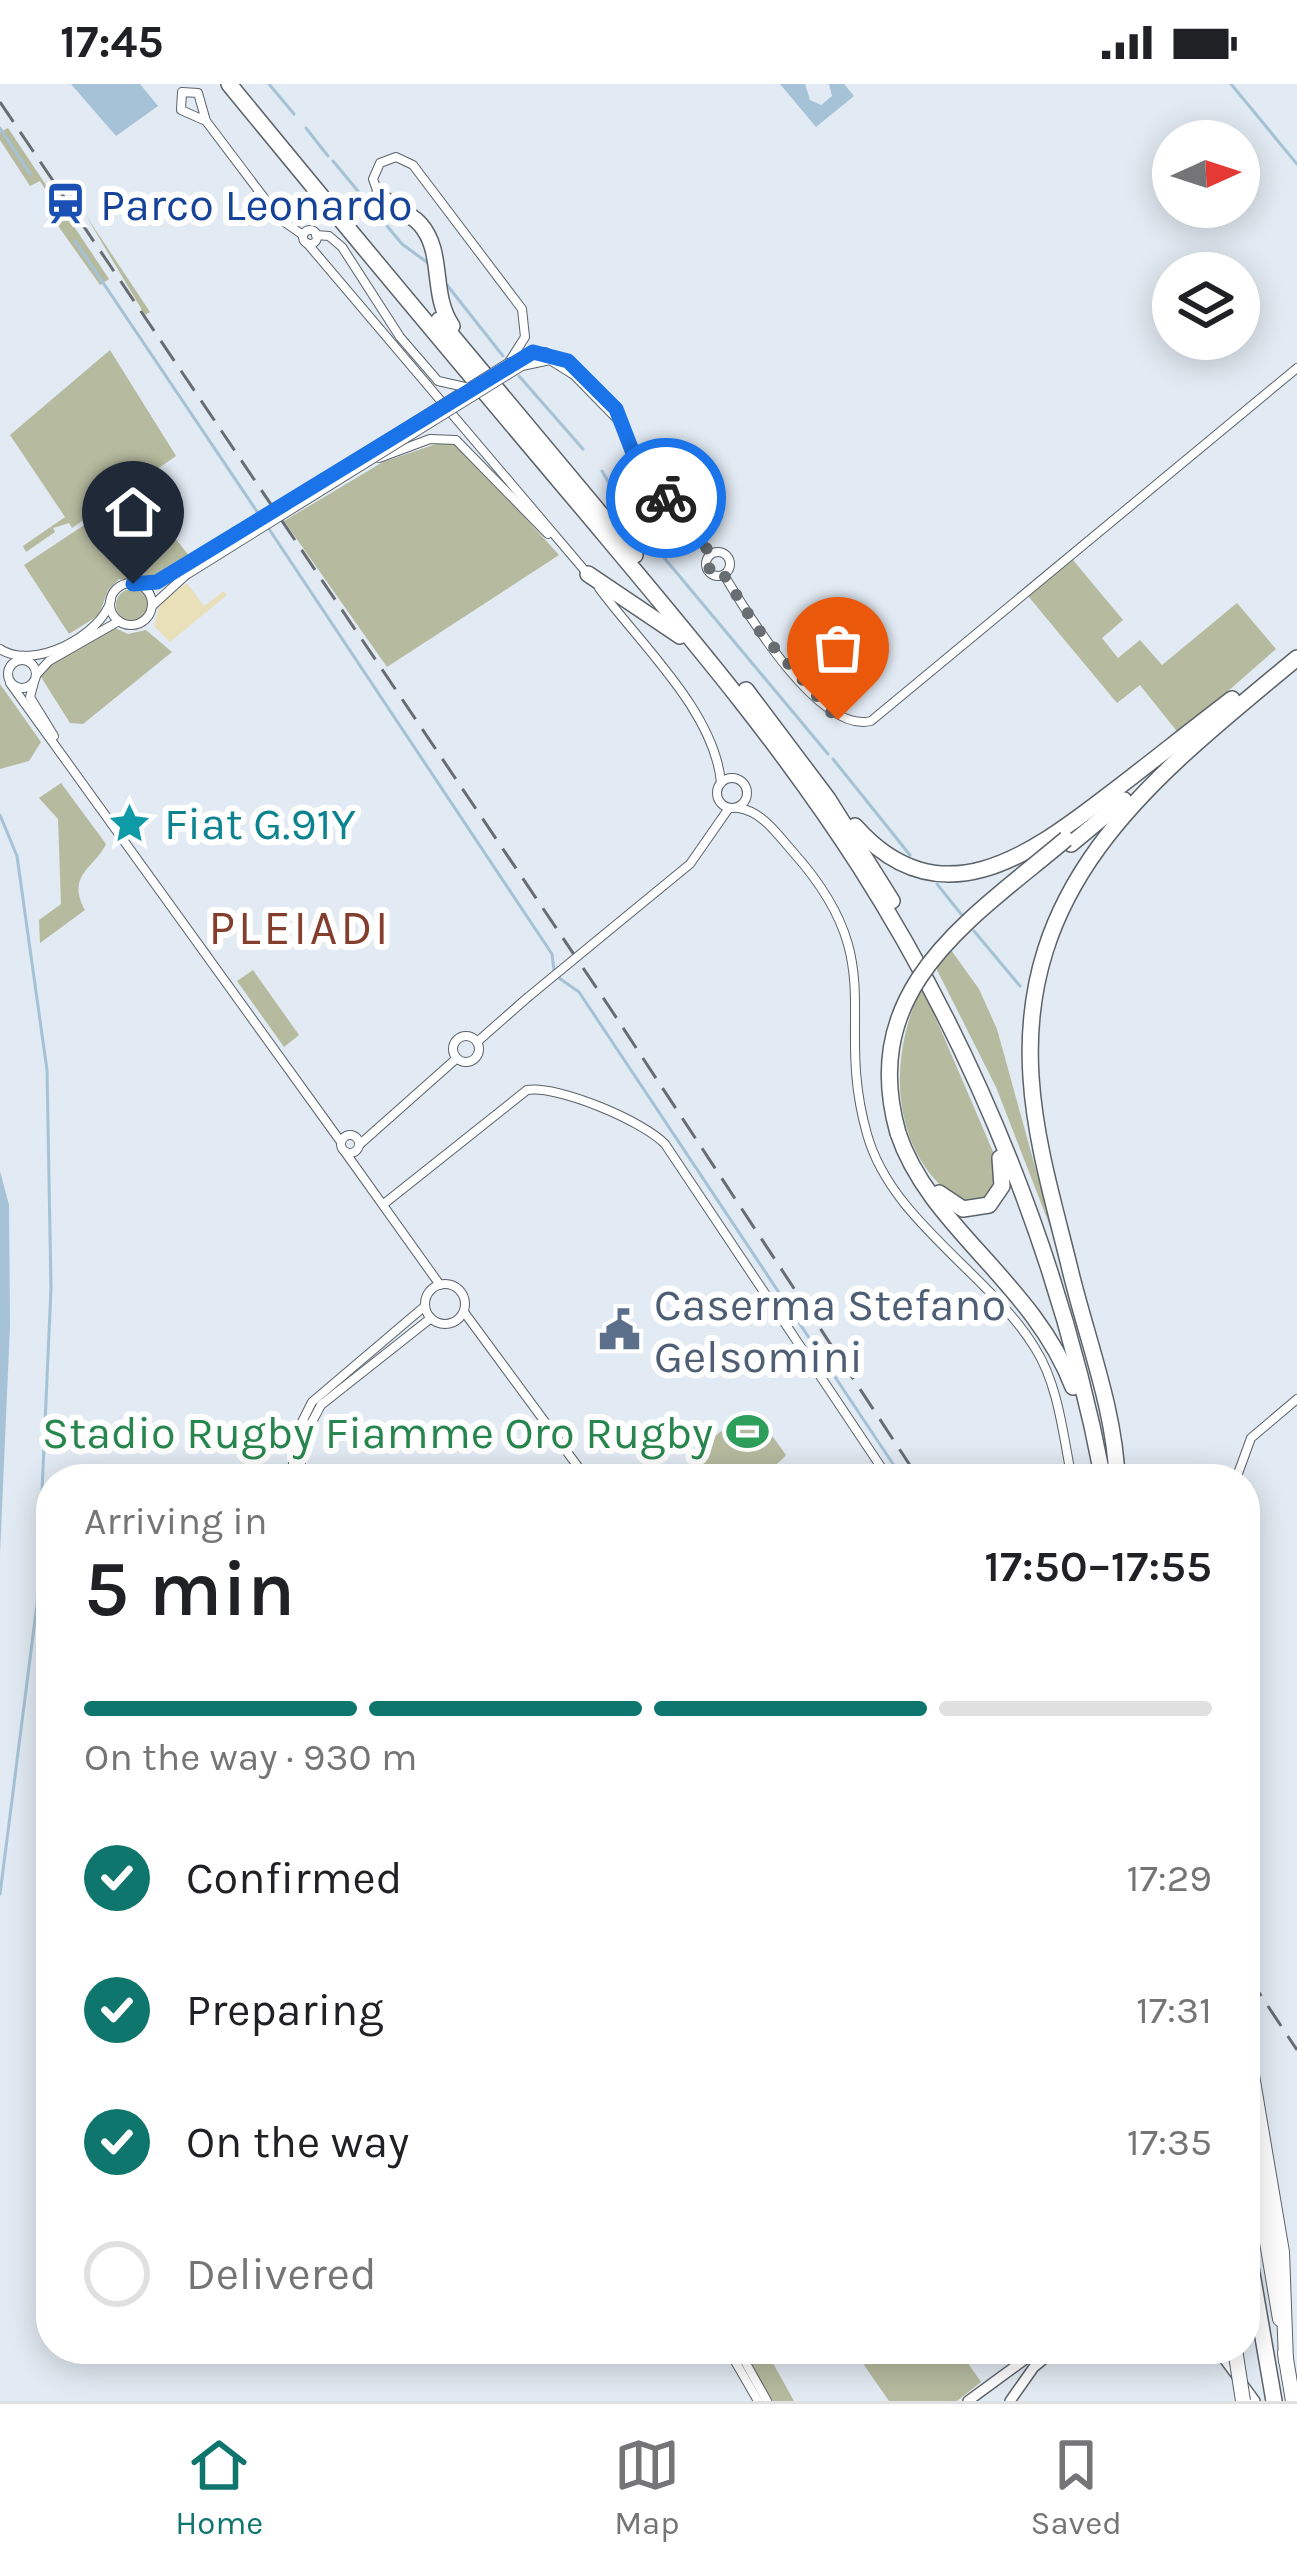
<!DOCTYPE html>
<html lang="en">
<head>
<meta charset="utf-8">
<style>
  body { margin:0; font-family:Karla,sans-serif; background:#f6f6f6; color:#202124; height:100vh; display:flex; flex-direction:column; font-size:45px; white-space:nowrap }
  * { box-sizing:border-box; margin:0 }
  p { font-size:39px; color:#757577 }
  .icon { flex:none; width:66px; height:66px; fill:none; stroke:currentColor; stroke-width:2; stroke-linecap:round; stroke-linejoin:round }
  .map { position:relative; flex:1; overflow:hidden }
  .side { position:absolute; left:36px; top:1380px; width:1224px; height:900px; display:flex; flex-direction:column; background:#fff; border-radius:48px; box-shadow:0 6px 30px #0003 }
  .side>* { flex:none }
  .needle { width:78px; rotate:87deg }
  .buttons { position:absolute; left:1152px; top:36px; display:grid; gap:24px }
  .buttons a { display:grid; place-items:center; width:108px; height:108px; border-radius:50%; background:#fff; box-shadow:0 6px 30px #0003; font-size:60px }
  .pin { position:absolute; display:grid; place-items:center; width:102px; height:102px; color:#fff; margin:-123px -51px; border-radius:50% 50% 50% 0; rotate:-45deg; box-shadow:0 0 12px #0007 }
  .pin .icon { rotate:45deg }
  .courier { position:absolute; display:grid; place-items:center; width:120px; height:120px; margin:-60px; border:9px solid #1a73e8; border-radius:50%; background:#fff; color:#222; box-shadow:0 3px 15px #0007 }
  .headline em { font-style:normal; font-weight:600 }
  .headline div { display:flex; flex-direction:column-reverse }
  .headline { display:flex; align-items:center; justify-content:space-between; height:204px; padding:0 48px }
  h1 { font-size:78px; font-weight:600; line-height:90px }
  .bar { display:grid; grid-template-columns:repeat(4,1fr); gap:18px 12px; align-content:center; height:144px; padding:0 48px }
  .bar i { height:15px; border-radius:9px; background:#e0e0e0 }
  .bar .on { background:#0f766e }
  .bar p { grid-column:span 4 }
  ol { padding:0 48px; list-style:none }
  li { display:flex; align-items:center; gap:36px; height:132px }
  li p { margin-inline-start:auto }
  li .icon { padding:12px; border-radius:50%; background:#0f766e; color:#fff; stroke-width:4 }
  li:last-child { color:#757577 }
  li i { width:66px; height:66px; border:6px solid #e0e0e0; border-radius:50% }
  .status { display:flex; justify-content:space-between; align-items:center; height:84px; padding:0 60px; background:#fff; direction:ltr }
  .status svg { height:33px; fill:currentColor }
  .tabs { display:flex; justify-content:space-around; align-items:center; height:168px; border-top:3px solid #e0e0e0; background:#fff; font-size:33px; color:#757577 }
  .tabs a { display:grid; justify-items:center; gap:6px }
  .tabs .on { color:#0f766e }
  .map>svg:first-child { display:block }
  .green { fill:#b6bb9f }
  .sand { fill:#e9e0ba }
  .water { fill:#a6c2d7 }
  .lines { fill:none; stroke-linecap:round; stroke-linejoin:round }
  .stream { stroke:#a6c2d7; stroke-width:3 }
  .tertiary-casing { stroke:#5b6269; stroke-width:10 }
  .secondary-casing { stroke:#5b6269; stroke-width:12 }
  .trunk-casing { stroke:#5b6269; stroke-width:16 }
  .motorway-casing { stroke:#5b6269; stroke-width:18 }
  .tertiary { stroke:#fff; stroke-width:8 }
  .secondary { stroke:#fff; stroke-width:9 }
  .trunk { stroke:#fff; stroke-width:14 }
  .motorway { stroke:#fff; stroke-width:15 }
  .rail { stroke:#686d72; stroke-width:3; stroke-dasharray:24 12; stroke-linecap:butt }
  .tertiary-bridge-casing { stroke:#5b6269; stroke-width:10; stroke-linecap:butt }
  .trunk-bridge-casing { stroke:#5b6269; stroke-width:16; stroke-linecap:butt }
  .motorway-bridge-casing { stroke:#5b6269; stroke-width:18; stroke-linecap:butt }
  .tertiary-bridge { stroke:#fff; stroke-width:8 }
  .trunk-bridge { stroke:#fff; stroke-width:14 }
  .motorway-bridge { stroke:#fff; stroke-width:15 }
  .done { stroke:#696e73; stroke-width:12; stroke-dasharray:0 21.6 }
  .route { stroke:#1a73e8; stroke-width:15 }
  .labels { text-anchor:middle; stroke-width:12; stroke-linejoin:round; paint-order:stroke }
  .transit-label { font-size:45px; fill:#164399; stroke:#fff; text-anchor:start }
  .culture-label { font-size:45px; fill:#0d838f; stroke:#fff; text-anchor:start }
  .service-label { font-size:45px; fill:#4e5e75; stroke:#fff; text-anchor:start }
  .leisure-label { font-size:45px; fill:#27864d; stroke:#fff; text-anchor:end }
  .neighbourhood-label { font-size:48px; letter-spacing:3px; fill:#843e2e; stroke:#fff }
</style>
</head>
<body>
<div class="status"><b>17:45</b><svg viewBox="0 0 49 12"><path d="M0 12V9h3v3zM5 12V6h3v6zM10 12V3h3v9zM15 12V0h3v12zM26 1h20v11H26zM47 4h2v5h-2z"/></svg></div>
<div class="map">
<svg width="1297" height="2317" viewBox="0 0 1297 2317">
  <rect width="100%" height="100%" fill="#e2eaf3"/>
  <!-- green -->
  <g class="green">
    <polygon points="8,44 58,119 55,121 40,97 30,102 0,56 0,48"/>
    <polygon points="85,130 150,228 145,231"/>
    <polygon points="67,132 109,195 100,201 56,139"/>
    <polygon points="110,266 176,372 72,444 69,439 53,444 55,448 26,468 23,462 65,433 10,351"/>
    <polygon points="448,356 461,363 559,471 387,583 284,437 383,378"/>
    <polygon points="128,412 157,455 171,449 191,474 155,496 119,495 108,506 99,531 69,550 24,481"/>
    <polygon points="1073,476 1123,536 1102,554 1118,574 1140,556 1162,581 1237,519 1276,565 1179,650 1140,601 1117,619 1028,512"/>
    <circle cx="132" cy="521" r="16"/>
    <polygon points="115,544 128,550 146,546 172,568 83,640 70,639 41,593 47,583"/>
    <polygon points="0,600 41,658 29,677 0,685"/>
    <path d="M61,699l45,61c-11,24 -40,30 -21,66l-45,33 -1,-23 22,-16 -3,-85 -19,-21z"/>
    <polygon points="951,866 979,905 997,945 1055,1155 996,1003 936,884"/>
    <polygon points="253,886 299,951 284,963 237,897"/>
    <path d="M922,902l72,168 5,24 -7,20 -24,9c-79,-48 -82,-145 -46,-221z"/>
    <path d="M755,1328l31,43c-26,30 -57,24 -94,24 -8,-30 39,-55 63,-67z"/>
    <polygon points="744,2265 765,2265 794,2317 772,2317"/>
    <polygon points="885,2265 903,2265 909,2273 919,2265 958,2265 981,2298 957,2317 889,2317 864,2281"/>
  </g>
  <!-- sand -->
  <polygon class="sand" points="187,499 204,522 224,507 227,511 170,558 154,542 160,519"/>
  <!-- water -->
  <g class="water">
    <polygon points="71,0 140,0 158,22 116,52"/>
    <polygon points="780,0 805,0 810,16 821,21 832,12 829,0 844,0 854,12 816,43"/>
    <polygon points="855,565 866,578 831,607 820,595"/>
    <polygon points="0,1087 9,1121 10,1241 0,1470"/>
  </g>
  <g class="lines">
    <!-- stream -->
    <g class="stream">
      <polyline points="269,0 294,30"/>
      <polyline points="1231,0 1297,80"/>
      <polyline points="0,44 30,90"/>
      <polyline points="306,44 328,72"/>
      <polyline points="333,77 402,160 428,179"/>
      <polyline points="75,157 258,429"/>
      <polyline points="447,201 503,272"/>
      <polyline points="519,292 583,365"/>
      <polyline points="602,387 626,428 828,670"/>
      <polyline points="267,442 552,870 554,886"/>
      <polyline points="833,675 910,771"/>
      <polyline points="0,731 17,772 47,986 51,1204 37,1520 0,1810"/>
      <polyline points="937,800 961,830"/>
      <polyline points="974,847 1020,902"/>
      <polyline points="559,894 579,908 903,1395"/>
    </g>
    <defs>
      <g id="tertiary">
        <polyline points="206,37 181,26 182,8 198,9 206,37 280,135 303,151"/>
        <polyline points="379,112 373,95 380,79 396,73 413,81 522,225 525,253 509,278"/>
        <circle cx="310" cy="153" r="7"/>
        <polyline points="316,151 329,152 342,163 400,253"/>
        <polyline points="307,159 586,488"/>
        <polyline points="579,286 617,324 638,381 711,470"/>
        <polyline points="574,291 619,337"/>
        <polyline points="379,374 430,355 456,356 548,450"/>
        <circle cx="718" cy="480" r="12"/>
        <path d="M724,491c24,40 96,159 147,146l426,-353"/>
        <circle cx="131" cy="520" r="21"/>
        <polyline points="138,500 157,498 181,484"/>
        <path d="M599,504c41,56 116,124 122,195"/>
        <polyline points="152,522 186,491"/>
        <path d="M0,565c33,22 101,-13 111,-49"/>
        <circle cx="22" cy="590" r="14"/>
        <polyline points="36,591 49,577 119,537"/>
        <polyline points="34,598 30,613 54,652"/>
        <polyline points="10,599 341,1058"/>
        <circle cx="732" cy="709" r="15"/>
        <path d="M738,724c24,3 39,26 55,44 100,112 40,163 74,282 24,87 122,139 168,214 24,38 28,88 37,131"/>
        <polyline points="612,844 690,780 729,724"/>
        <circle cx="466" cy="965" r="13"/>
        <polyline points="477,958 527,914"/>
        <circle cx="350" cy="1060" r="9"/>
        <polyline points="359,1061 457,974"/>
        <polyline points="345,1068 440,1201"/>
        <path d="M385,1119l142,-113c31,-5 116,31 138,54l224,335"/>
        <circle cx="445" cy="1220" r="20"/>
        <polyline points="464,1228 587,1395"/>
        <polyline points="291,1395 297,1348 312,1318 425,1222"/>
        <polyline points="299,1395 304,1353 321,1321 431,1234"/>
        <polyline points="1236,1395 1251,1354 1297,1315"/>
        <polyline points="728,2265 758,2317"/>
        <polyline points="738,2265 767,2317"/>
      </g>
      <g id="secondary">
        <polyline points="1217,2265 1255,2317"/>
        <polyline points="968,2317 1039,2265"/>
        <polyline points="1010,2317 1034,2283 1056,2265"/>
      </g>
      <g id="trunk">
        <polyline points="1245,1950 1282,2168 1286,2277"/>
        <polyline points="1245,2028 1280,2235"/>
        <polyline points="1285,2269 1293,2317"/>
      </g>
      <g id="motorway">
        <path d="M229,0c117,143 235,284 354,425 97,116 195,230 277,358 118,185 202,397 243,612"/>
        <path d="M379,112c13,10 30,16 41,28 25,28 10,70 32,102"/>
        <polyline points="439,236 635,471"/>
        <polyline points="588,490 680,552"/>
        <polyline points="746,606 828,715 892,817"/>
        <path d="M855,742c84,95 174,30 252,-30 42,-32 83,-65 125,-97"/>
        <polyline points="1071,760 1124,716"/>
        <path d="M898,1049c31,94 135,149 175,254"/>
        <polyline points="939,1109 963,1125 989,1121 1002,1102 1000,1074"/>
        <path d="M1117,1395c-2,-70 -32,-145 -48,-214 -15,-61 -34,-124 -38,-188 -13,-200 128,-304 266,-419"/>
        <polyline points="1245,2149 1274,2317"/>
      </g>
    </defs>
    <!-- tertiary casing -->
    <use href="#tertiary" class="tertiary-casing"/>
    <!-- secondary casing -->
    <use href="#secondary" class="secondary-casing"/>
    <!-- trunk casing -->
    <use href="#trunk" class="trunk-casing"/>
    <!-- motorway casing -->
    <use href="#motorway" class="motorway-casing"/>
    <!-- tertiary -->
    <use href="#tertiary" class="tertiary"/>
    <!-- secondary -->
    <use href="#secondary" class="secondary"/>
    <!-- trunk -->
    <use href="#trunk" class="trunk"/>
    <!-- motorway -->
    <use href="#motorway" class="motorway"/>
    <!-- rail -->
    <g class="rail">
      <polyline points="0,18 608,921 919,1395"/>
      <polyline points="1248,1892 1297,1966"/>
    </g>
    <defs>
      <g id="tertiary-bridge">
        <polyline points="400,253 438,297 465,303"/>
        <polyline points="181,484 508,279 545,268 579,286"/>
        <polyline points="186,491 522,282 550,276 574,291"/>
        <polyline points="527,914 612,844"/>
      </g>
      <polyline id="trunk-bridge" points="1235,2265 1243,2317"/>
      <path id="motorway-bridge" d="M898,1049c-41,-145 72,-213 168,-294"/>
    </defs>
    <!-- tertiary-bridge casing -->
    <use href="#tertiary-bridge" class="tertiary-bridge-casing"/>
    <!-- trunk-bridge casing -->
    <use href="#trunk-bridge" class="trunk-bridge-casing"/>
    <!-- motorway-bridge casing -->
    <use href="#motorway-bridge" class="motorway-bridge-casing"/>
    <!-- tertiary-bridge -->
    <use href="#tertiary-bridge" class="tertiary-bridge"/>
    <!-- trunk-bridge -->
    <use href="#trunk-bridge" class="trunk-bridge"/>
    <!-- motorway-bridge -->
    <use href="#motorway-bridge" class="motorway-bridge"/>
  </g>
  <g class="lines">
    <!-- done -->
    <polyline class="done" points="666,414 711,470 709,489 724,491 757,544 838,636"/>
    <!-- route -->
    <polyline class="route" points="133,500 157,498 533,268 568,277 616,325 638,382 666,414"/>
  </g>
  <!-- icons -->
  <defs>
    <symbol id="station-bare" viewBox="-9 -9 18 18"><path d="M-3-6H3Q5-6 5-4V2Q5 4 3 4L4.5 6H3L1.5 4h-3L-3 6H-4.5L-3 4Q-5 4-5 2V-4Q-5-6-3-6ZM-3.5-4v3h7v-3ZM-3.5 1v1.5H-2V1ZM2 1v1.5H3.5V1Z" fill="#1a4fb4" stroke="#fff" stroke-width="2.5" paint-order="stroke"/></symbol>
    <symbol id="sight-bare" viewBox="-9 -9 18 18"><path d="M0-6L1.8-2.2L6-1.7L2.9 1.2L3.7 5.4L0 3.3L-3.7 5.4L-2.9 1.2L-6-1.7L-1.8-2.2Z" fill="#0f9aa8" stroke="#fff" stroke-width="2.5" paint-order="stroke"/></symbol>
    <symbol id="civic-bare" viewBox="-9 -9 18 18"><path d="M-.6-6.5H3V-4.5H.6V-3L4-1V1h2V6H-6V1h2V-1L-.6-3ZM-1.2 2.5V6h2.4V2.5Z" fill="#5c6f8a" stroke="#fff" stroke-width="2.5" paint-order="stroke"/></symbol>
    <symbol id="stadium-bare" viewBox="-9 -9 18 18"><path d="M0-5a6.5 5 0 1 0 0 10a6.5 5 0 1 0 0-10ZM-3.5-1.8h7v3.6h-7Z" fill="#2e9e5b" stroke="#fff" stroke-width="2.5" paint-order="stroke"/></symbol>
  </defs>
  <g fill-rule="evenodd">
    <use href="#station-bare" x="36" y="90" width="59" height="59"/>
    <use href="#sight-bare" x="100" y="710" width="59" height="59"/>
    <use href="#civic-bare" x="590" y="1216" width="59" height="59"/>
    <use href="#stadium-bare" x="718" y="1318" width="59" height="59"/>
  </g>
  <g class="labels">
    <!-- transit labels -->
    <g class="transit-label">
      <text x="100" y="136">Parco Leonardo</text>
    </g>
    <!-- culture labels -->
    <g class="culture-label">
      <text x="164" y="755">Fiat G.91Y</text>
    </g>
    <!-- service labels -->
    <g class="service-label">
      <text x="654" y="1236">Caserma Stefano<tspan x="654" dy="52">Gelsomini</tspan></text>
    </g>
    <!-- leisure labels -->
    <g class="leisure-label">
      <text x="713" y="1364">Stadio Rugby Fiamme Oro Rugby</text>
    </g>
    <!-- neighbourhood labels -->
    <g class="neighbourhood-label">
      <text x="300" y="860">PLEIADI</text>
    </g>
  </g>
</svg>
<div class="buttons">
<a><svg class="needle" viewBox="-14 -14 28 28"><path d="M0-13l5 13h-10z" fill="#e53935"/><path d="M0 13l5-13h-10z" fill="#757577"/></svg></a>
<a><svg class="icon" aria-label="layers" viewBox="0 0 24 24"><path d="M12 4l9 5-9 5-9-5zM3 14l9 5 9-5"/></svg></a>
</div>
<div class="pin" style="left:838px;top:636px;background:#ea580c"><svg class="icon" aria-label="bag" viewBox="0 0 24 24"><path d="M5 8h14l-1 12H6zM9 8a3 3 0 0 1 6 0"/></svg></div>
<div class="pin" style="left:133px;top:500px;background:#1f2937"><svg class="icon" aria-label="home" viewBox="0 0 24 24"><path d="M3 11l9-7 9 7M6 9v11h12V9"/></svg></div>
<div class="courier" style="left:666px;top:414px"><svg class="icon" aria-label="bike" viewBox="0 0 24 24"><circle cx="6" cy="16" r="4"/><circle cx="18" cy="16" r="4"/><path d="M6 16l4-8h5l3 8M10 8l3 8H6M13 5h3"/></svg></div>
<section class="side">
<div class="headline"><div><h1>5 min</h1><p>Arriving in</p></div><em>17:50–17:55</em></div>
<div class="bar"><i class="on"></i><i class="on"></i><i class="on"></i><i></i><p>On the way · 930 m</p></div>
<ol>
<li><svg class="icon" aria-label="check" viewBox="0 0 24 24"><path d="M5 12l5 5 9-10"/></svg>Confirmed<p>17:29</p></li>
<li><svg class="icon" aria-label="check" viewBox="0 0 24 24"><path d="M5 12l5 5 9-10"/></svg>Preparing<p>17:31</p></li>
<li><svg class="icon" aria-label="check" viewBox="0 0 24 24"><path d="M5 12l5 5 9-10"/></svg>On the way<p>17:35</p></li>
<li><i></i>Delivered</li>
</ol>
</section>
</div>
<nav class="tabs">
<a class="on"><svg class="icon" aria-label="home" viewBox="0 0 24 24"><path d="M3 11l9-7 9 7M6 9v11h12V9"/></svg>Home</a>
<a><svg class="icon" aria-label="map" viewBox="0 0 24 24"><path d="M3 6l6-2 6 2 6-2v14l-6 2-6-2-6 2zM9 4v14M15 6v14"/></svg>Map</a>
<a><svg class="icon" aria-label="saved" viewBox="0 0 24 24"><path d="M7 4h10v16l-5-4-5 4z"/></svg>Saved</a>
</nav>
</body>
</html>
